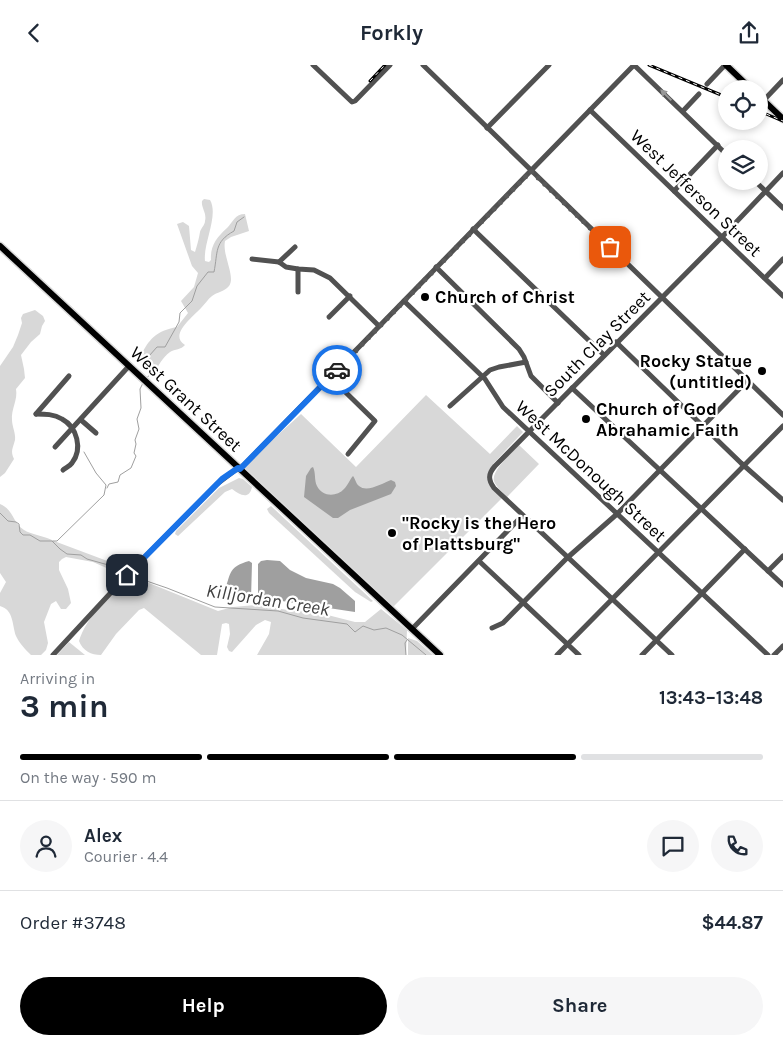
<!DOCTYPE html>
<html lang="en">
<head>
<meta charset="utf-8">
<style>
  body { margin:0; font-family:Karla,sans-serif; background:#f6f6f7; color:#1f2937; height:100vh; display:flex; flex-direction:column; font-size:19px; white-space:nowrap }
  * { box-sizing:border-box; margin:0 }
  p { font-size:16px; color:#747a83 }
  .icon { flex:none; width:28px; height:28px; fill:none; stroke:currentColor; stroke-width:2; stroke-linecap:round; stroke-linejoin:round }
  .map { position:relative; height:590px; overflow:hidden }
  .panel { display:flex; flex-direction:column; background:#fff; flex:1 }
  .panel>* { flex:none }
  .fabs { position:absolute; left:718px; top:15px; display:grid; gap:10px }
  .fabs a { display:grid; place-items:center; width:50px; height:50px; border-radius:50%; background:#fff; box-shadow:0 2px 8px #0003; font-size:25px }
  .pin { position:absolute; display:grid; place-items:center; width:42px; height:42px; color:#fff; margin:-21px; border-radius:10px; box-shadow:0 2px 8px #0006 }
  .courier { position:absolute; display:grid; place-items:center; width:50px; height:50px; margin:-25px; border:4px solid #1a73e8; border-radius:50%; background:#fff; color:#222; box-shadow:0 1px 6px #0007 }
  .summary em { font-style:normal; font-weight:700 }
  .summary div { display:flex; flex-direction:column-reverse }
  .summary { display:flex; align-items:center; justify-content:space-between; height:85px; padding:0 20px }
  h1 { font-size:32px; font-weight:700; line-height:38px }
  .bar { display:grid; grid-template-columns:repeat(4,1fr); gap:8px 5px; align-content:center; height:60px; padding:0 20px }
  .bar i { height:6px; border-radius:4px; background:#e0e1e3 }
  .bar .current { background:#000 }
  .bar p { grid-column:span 4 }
  .line { display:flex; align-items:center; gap:12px; padding:0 20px; border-top:1px solid #e0e1e3 }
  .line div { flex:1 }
  .round { display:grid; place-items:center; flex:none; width:52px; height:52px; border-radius:26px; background:#f6f6f7 }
  .primary-button { display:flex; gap:10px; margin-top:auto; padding:10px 20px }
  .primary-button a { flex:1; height:58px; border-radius:30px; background:#000; color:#fff; font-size:20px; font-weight:700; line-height:58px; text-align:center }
  .primary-button a+a { background:#f6f6f7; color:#1f2937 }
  header { display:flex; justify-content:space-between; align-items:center; height:65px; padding:0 20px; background:#fff; font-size:22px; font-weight:700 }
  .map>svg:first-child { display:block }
  .green { fill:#d8d8d8 }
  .water { fill:#9f9f9f }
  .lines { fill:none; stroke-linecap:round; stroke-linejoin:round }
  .stream { stroke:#9f9f9f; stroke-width:1 }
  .major-casing { stroke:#dbdbdb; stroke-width:9 }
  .minor { stroke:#515151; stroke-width:5 }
  .major { stroke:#000; stroke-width:6 }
  .rail-casing { stroke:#000; stroke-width:3 }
  .rail { stroke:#fff; stroke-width:1; stroke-dasharray:4; stroke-linecap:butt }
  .oneway { fill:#979797 }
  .done { stroke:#595959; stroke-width:5; stroke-dasharray:0 9 }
  .route { stroke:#1a73e8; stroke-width:6 }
  .poi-dot { fill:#000; stroke:#fff; stroke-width:2 }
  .labels { text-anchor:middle; stroke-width:4.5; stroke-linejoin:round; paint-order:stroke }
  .street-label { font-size:18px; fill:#000; stroke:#fff }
  .poi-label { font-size:18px; font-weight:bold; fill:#000; stroke:#fff; text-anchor:start }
  .water-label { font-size:19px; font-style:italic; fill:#404040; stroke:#fff }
</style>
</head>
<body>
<header><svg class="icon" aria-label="back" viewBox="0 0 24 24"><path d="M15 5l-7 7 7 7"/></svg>Forkly<svg class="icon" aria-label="share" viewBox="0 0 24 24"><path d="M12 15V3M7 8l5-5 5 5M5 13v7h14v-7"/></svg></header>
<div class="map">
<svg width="783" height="590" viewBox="0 0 783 590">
  <rect width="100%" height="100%" fill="#fff"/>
  <!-- green -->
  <g class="green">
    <path d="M204,134l6,1c9,15 -7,43 -5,61l4,1 2,-2c-1,-14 6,-23 16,-32 6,-6 8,-14 18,-14l4,17 -18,6 -6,4c-3,14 11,36 4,45 -5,6 -12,6 -17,10 -4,3 -7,8 -11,12 -7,8 -33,27 -16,37 -4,5 -10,4 -15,7 -8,6 -11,13 -16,21h-5l-8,-10 -1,-6c9,-18 16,-26 37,-30l11,-14 -7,-12 13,-14 4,-14 -6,-7 -15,-42 6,-2 6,4 2,24 4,2c2,-7 4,-13 5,-20 1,-4 5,-7 5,-11 2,-8 -4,-13 -3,-20z"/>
    <path d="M35,245l8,6 2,5 -3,5 -2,8 -9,8 -10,13 3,14 1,9 -9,11c2,11 -5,20 -4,31 0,6 4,14 3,20 -2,8 -5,11 -1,19l-9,14 -5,4v-111l13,-19 5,-12 4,-12 -1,-5 2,-4z"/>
    <polygon points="426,330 490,389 517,361 523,367 493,399 494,402 489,414 503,432 390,545 240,404 301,349 356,402"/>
    <path d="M519,380l20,19 -32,33c-4,-5 -11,-10 -13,-16 -3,-10 18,-28 25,-36z"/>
    <path d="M239,413l4,1 9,8c-3,14 -13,7 -20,2l-7,3 -47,44 -3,-2 1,-3 43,-43z"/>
    <path d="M0,439c14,6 12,18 24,26 6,4 21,6 30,11l64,24 1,5h-8l-18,-8 -27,-5 -4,2 -3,3v8l9,19 3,14 -5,6h-5l-5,-8 -5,3 -7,18 4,21 -2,7 -5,5h-10c-5,-5 -12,-12 -15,-19 -4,-11 -2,-26 -16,-30v-13l6,-11 -6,-9z"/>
    <polygon points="271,441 373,536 371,537 355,527 269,448 267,444"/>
    <path d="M133,515l16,3 69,28 15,-4 24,-2 37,6h18l43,11h10l16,-13 26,21 -1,25h-149l12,-21 2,-12 -6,-2 -9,5 -24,27 -3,-1 -2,-4 3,-13 -1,-10 -3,-1 -4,1 -5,31h-16l-57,-47 -5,2 -23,24 -15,21c-10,0 -18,-4 -22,-14 7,-23 32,-51 54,-61z"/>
    <polygon points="408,573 417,576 433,590 408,590"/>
    <polygon points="69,577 85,590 57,590"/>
  </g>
  <!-- water -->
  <g class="water">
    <path d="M313,402c3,6 1,13 4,19 5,11 20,11 27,3 4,-4 6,-10 9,-13 2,2 3,8 6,10 8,7 24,-3 32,-6l4,2 1,4 -5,8 -41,16 -12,8h-5l-29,-21 2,-21 5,-8z"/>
    <polygon points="267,495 280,496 290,505 306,513 333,519 340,523 355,536 355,547 262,533 258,530 258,499 261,496"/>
    <path d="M249,496l3,2 -1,36 -22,-1 -4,-8c6,-18 4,-23 24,-29z"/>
  </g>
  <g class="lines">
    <!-- stream -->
    <g class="stream">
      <path d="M147,313l6,-8 -4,-6v-8l8,-9h8l14,-25 1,-9 12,-12 5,-15 11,-14h6c4,-20 0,-30 20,-41l3,-9 7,-5"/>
      <polyline points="107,423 109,419 118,417 120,410 131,403 136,391 134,388 136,379 135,375 139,364 137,354 141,343 140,324 143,318"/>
      <polyline points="0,448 8,456 16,457 19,459 20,467 23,470 30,470 40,476 52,476 60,484 67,489 81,490 87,494 119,503 126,507"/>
      <polyline points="53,476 57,476 104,430 106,420 96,408 84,387"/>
      <polyline points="129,510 167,523 215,542 278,546 303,553 347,559 355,567 363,561 374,565 386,563 402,570 426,590"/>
      <polyline points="406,590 405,578 407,575"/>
    </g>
    <defs>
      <g id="major">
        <polyline points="726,0 751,24"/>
        <polyline points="759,31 783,54"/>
        <polyline points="0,181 440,590"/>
      </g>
    </defs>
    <!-- major casing -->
    <use href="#major" class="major-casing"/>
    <!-- minor -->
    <g class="minor">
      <polyline points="313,0 352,37 355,36 390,0"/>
      <polyline points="423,0 783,350"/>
      <polyline points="634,0 726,89"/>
      <polyline points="707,19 725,0"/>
      <polyline points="763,36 783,15"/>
      <polyline points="590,45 783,231"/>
      <polyline points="683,46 699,29"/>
      <polyline points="487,63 549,0"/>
      <polyline points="755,116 783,143"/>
      <polyline points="674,126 718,80"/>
      <polyline points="473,164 604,290"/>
      <polyline points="252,194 279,197 286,202 298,204 314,205 330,213 379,261"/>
      <polyline points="279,197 295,182"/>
      <polyline points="436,202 519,284 524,292 531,311 558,338"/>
      <polyline points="298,204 298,227"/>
      <polyline points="765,213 783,194"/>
      <polyline points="404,236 485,314 503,342 768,590"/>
      <polyline points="329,252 350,231"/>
      <polyline points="616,277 741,398 783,435"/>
      <polyline points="330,312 375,356 348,389"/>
      <polyline points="572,323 783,520"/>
      <polyline points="450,341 490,305 499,302 526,297"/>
      <path d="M36,349c9,0 18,0 26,5 15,8 21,30 10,44 -2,3 -7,5 -9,7"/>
      <polyline points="36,349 69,311"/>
      <polyline points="81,355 96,368"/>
      <polyline points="55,382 129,301"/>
      <polyline points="240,404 634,0"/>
      <polyline points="479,496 579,590"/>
      <polyline points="768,506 783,491"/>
      <polyline points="492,563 503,558 567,493 617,449 747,316"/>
      <polyline points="412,564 522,451"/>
      <polyline points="53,590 130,507 217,419 238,403"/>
      <polyline points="557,590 783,361"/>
      <polyline points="642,590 745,484"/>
      <path d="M672,590l-178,-167c-6,-8 -6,-14 1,-22l227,-229 61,-64"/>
      <polyline points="774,590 783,581"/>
    </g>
    <!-- major -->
    <use href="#major" class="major"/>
    <defs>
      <g id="rail">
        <polyline points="649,0 726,32"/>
        <polyline points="370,16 385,0"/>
        <polyline points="759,46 783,56"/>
      </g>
    </defs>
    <!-- rail casing -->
    <use href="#rail" class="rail-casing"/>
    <!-- rail -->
    <use href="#rail" class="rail"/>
  </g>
  <!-- one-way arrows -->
  <defs><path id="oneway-solid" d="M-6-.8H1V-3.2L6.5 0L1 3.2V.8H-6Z" transform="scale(1.25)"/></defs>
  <use class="oneway" href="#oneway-solid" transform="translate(666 30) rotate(-136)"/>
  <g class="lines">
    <!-- done -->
    <polyline class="done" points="337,305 531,106 610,182"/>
    <!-- route -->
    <polyline class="route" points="127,510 222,414 238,403 240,404 337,305"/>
  </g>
  <!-- markers -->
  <g class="poi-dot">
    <circle cx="425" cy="232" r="5"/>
    <circle cx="762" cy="306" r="5"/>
    <circle cx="586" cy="354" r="5"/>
    <circle cx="392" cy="468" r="5"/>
  </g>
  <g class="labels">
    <!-- street labels -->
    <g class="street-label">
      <text transform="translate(696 128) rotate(44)" y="6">West Jefferson Street</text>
      <text transform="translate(597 279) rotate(-45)" y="6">South Clay Street</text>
      <text transform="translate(186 334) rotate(43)" y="6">West Grant Street</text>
      <text transform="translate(591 406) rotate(43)" y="6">West McDonough Street</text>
    </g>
    <!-- poi labels -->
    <g class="poi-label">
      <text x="435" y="238">Church of Christ</text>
      <text x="752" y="302" text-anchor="end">Rocky Statue<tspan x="752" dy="21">(untitled)</tspan></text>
      <text x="596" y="350">Church of God<tspan x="596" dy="21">Abrahamic Faith</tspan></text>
      <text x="402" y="464">"Rocky is the Hero<tspan x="402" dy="21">of Plattsburg"</tspan></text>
    </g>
    <!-- water labels -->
    <g class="water-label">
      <text transform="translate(268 534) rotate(9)" y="7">Killjordan Creek</text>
    </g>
  </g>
</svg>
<div class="fabs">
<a><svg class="icon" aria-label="locate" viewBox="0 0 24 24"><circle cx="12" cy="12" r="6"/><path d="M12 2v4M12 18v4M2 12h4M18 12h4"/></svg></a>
<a><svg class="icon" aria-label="layers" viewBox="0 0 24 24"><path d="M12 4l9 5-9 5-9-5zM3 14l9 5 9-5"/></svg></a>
</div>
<div class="pin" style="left:610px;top:182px;background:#ea580c"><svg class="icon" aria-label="bag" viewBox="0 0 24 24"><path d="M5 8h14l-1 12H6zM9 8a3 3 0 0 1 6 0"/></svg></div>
<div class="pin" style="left:127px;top:510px;background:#1f2937"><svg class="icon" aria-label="home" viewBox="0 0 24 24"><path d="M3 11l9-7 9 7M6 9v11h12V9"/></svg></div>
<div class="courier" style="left:337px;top:305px"><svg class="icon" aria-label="car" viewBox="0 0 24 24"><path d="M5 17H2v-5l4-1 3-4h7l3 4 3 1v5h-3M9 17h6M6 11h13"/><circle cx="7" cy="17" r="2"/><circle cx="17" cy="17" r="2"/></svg></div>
</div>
<section class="panel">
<div class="summary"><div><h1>3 min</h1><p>Arriving in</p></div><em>13:43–13:48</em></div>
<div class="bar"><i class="current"></i><i class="current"></i><i class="current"></i><i></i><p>On the way · 590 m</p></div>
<div class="line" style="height:90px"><a class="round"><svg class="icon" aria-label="person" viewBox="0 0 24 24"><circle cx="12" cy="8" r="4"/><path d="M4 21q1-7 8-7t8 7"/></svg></a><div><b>Alex</b><p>Courier · 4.4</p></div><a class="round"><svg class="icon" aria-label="chat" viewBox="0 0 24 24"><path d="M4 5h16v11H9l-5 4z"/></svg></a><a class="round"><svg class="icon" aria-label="phone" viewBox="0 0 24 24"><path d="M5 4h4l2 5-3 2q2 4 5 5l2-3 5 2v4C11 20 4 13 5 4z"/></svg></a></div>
<div class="line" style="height:65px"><div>Order #3748</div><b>$44.87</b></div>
<div class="primary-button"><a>Help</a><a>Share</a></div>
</section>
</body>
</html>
